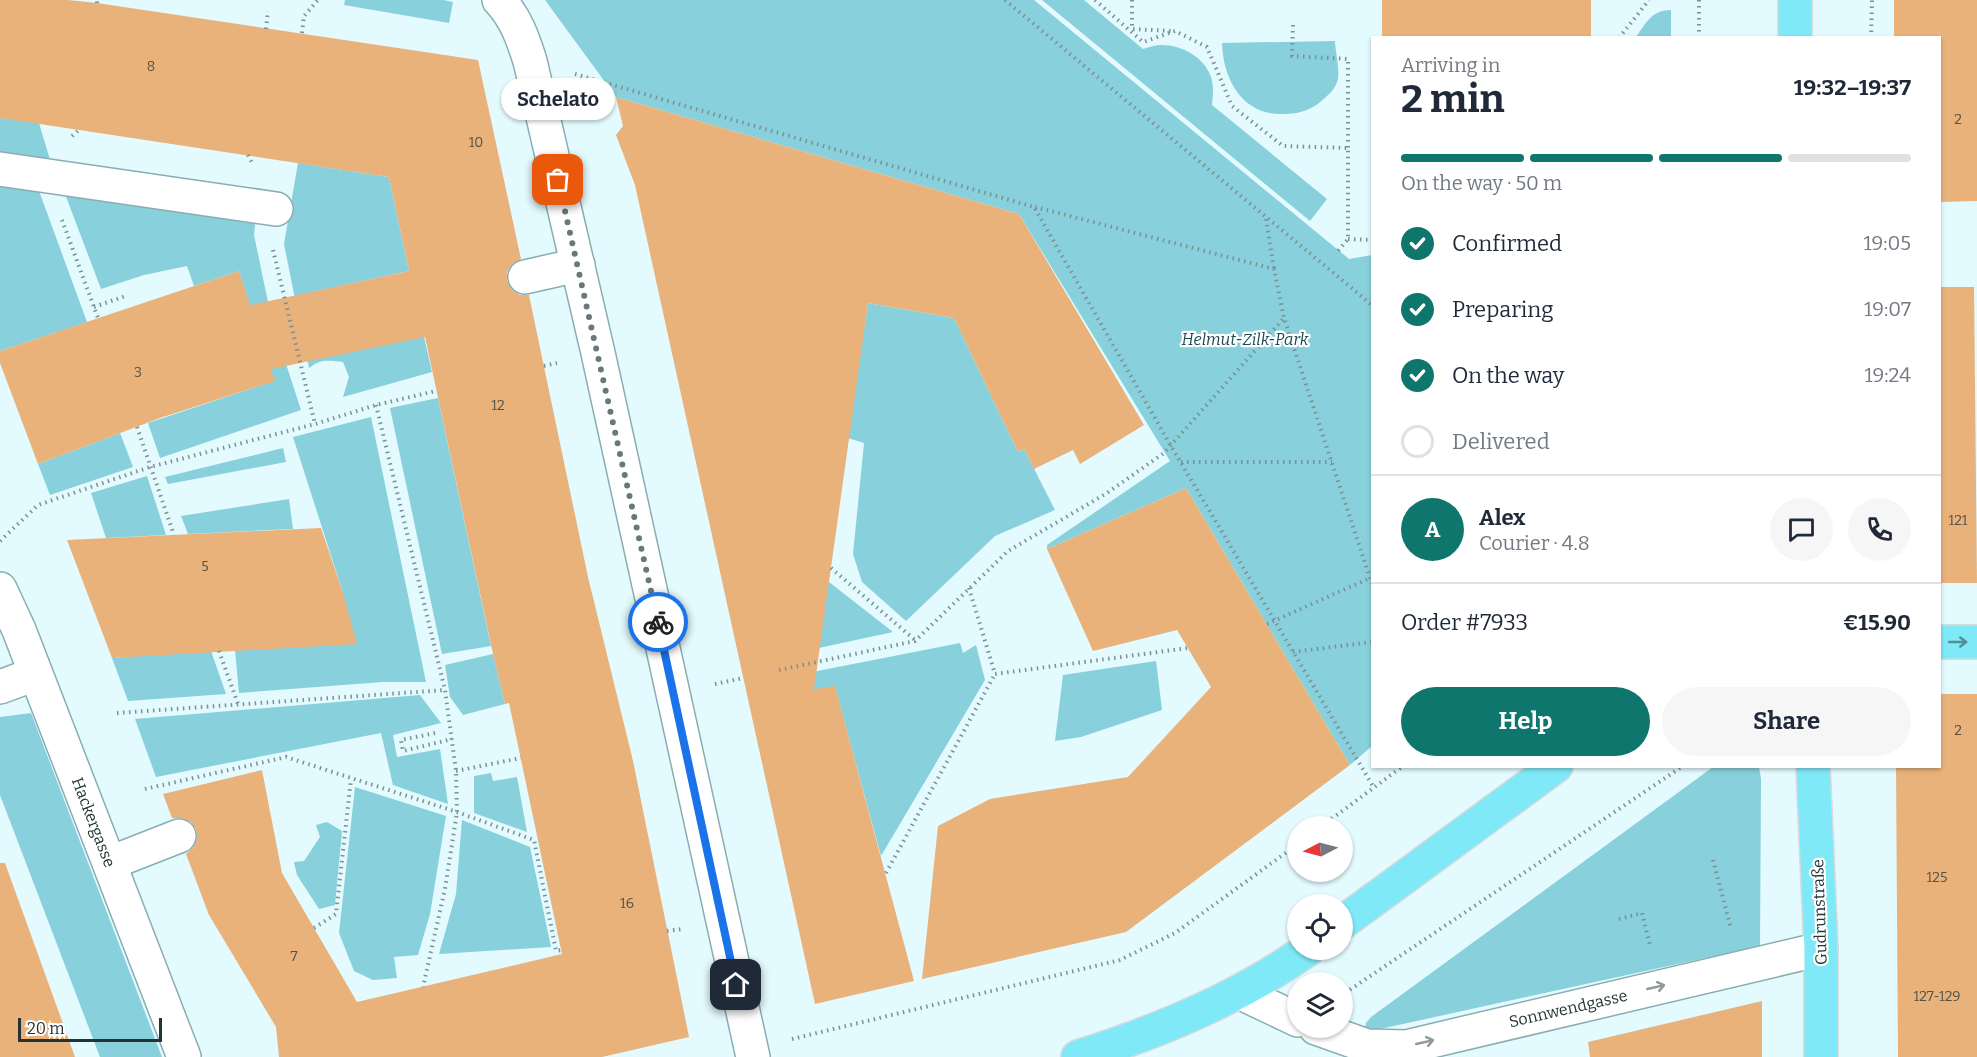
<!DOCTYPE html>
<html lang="en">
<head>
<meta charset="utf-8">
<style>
  body { margin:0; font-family:Bitter,serif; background:#f6f6f7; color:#1f2937; height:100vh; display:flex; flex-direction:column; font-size:22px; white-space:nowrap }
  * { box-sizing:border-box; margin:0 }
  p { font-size:20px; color:#747a83 }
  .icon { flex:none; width:33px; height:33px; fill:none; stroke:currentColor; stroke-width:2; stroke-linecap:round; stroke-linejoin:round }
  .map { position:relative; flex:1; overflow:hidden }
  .panel { position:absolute; left:1371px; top:36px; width:570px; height:732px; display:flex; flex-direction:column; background:#fff; border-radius:0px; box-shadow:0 2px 4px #0004 }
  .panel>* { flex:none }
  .needle { width:39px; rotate:264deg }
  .tools { position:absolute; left:1287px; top:816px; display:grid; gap:12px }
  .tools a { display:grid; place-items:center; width:66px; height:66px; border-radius:50%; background:#fff; box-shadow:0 2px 4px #0004; font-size:30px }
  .scale { position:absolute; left:18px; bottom:15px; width:144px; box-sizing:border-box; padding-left:6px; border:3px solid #243335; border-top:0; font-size:16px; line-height:21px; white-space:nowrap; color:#243335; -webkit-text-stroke:4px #fff; paint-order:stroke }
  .pin { position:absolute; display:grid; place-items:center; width:51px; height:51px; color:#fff; margin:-26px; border-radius:12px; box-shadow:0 3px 9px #0006 }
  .courier { position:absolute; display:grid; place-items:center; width:60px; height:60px; margin:-30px; border:4px solid #1a73e8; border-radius:50%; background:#fff; color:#222; box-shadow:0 2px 8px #0007 }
  .bubble { position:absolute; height:42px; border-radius:21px; background:#fff; box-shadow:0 2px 4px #0004; font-size:20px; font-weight:700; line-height:42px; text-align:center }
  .summary em { font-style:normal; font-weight:700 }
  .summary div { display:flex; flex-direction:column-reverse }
  .summary { display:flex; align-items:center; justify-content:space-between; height:102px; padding:0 30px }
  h1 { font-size:39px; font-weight:700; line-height:45px }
  .bar { display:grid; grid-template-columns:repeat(4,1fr); gap:9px 6px; align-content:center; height:72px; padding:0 30px }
  .bar i { height:8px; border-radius:4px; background:#e0e1e3 }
  .bar .current { background:#0f766e }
  .bar p { grid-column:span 4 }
  .line { display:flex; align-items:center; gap:15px; padding:0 30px; border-top:2px solid #e0e1e3 }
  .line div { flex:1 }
  .round { display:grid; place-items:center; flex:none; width:63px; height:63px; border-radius:32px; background:#f6f6f7 }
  ol { padding:0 30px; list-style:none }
  li { display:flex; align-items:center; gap:18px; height:66px }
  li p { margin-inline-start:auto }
  li .icon { padding:6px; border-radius:50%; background:#0f766e; color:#fff; stroke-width:4 }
  li:last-child { color:#747a83 }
  li i { width:33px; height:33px; border:3px solid #e0e1e3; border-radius:50% }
  .action { display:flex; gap:12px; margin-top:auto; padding:12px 30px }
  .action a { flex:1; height:69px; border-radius:36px; background:#0f766e; color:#fff; font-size:24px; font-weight:700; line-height:69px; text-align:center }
  .action a+a { background:#f6f6f7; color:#1f2937 }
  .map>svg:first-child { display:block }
  .green { fill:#88d0db }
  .building { fill:#e9b27b }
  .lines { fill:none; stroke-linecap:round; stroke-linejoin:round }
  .minor-casing { stroke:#89adb3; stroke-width:36 }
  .major-casing { stroke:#d8dadb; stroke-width:36 }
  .path { stroke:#7e9093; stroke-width:4; stroke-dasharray:1.5 4.5; stroke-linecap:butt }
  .minor { stroke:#fff; stroke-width:33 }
  .major { stroke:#80e9f7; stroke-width:33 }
  .oneway { stroke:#528e96 }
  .oneway2 { stroke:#92999a }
  .done { stroke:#67797b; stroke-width:6; stroke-dasharray:0 10.8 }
  .route { stroke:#1a73e8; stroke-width:8 }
  .labels { text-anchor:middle; stroke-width:4.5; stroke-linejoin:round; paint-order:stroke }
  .number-label { font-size:14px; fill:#555346 }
  .park-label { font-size:16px; font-style:italic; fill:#1c4a50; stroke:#fff }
  .street-label { font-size:16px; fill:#243335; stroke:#fff }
</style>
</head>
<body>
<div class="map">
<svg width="1977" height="1057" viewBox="0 0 1977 1057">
  <rect width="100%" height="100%" fill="#e3fafe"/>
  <!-- green -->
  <g class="green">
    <polygon points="345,0 443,0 453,2 449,23 344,5"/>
    <polygon points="545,0 1034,0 1349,259 1372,255 1372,746 1350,765 1186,488 1047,549 1047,545 1170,461 1019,214 616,97"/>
    <path d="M1042,0h42l59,49c6,-2 13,-4 19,-4 20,0 42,12 49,32 3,9 2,19 1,28l115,94 -17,22z"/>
    <path d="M1671,10v27h-35c10,-14 16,-27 35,-27z"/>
    <path d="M1335,41c0,10 6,32 2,41 -3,9 -11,15 -18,21 -10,8 -23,11 -35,11 -41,2 -61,-34 -62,-71z"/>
    <polygon points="0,118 39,123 51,163 0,154"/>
    <path d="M298,163l91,14 20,94 -97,21 13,65 99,-20 8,35 -89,25 6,-20 -6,-15c-15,-2 -23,-3 -34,6l-25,-124z"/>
    <polygon points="98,166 258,194 254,235 272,321 301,410 160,458 148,423 274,381 239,271 194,286 187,266 144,275 101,289 65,194 94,198"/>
    <polygon points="0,185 39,191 87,322 0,351"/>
    <polygon points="868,303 954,318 1018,452 1024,449 1055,510 995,536 906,621 862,582 853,554 864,443 848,438"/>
    <polygon points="438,398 491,646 442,654 390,408"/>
    <polygon points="371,417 426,682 383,682 239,693 235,650 343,593 293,437"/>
    <polygon points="120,433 133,467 50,495 38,464"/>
    <polygon points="283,448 286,462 168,484 165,477"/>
    <polygon points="147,476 166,535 106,538 91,493"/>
    <polygon points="289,499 293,529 188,534 181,516"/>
    <polygon points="829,582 893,632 777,657"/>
    <polygon points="960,643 963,653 976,645 985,680 881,856 835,687 784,693 787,677"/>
    <polygon points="211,651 226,694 128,701 112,658"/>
    <polygon points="493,654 505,704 463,715 450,697 445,665"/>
    <polygon points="1156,661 1162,710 1081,737 1055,741 1063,675"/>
    <polygon points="420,695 441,723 393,735 397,757 440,749 448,804 393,785 381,733 156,777 135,719"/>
    <polygon points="31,713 162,1057 100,1057 0,795 0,717"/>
    <polygon points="1713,767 1759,767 1761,779 1760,946 1380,1029 1365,1029 1366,1023 1371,1017"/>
    <polygon points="491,773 493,781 517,777 527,832 474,813 474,776"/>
    <polygon points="355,787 446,816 430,914 418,955 394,957 397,978 373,980 354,971 339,933"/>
    <polygon points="462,820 530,847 551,947 439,954 456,894"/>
    <polygon points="327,822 342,831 335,905 319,909 297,875 294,862 304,861 320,837 316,825"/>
  </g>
  <!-- building -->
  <g class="building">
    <polygon points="0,0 68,0 97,3 478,60 521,259 512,264 507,272 507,281 512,290 520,295 529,295 588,577 633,761 689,1037 602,1057 279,1057 276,1027 209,915 186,854 193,848 197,839 196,829 191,822 182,818 172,818 163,794 262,770 282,873 357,1002 562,954 509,703 505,704 493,654 425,337 271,369 275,381 160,418 38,464 0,363 0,351 239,271 250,305 409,271 389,177 0,118"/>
    <rect x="1382" y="0" width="209" height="38"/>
    <polygon points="1894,0 1977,0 1977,201 1940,202 1940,38 1894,38"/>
    <polygon points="616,97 1019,214 1144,425 1080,464 1073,450 1034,469 1024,449 1018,452 954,318 868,303 814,689 835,686 914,981 815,1004 635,185 616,135 623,126"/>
    <polygon points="1940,287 1974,287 1977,583 1940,583"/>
    <polygon points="1186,488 1350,765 1126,932 922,979 938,826 990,799 1128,777 1211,687 1177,630 1093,651 1047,549"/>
    <polygon points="321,528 343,593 357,644 112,658 67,540"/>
    <polygon points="1940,694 1977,694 1977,1057 1898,1057 1896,766 1940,766"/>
    <polygon points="0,863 5,863 75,1057 0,1057"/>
    <polygon points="1762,1001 1762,1057 1590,1057 1588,1042"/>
  </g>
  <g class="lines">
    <defs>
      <g id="minor">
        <path d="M499,0c17,18 24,39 31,61l68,292 155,704"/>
        <polyline points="0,169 276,209"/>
        <polyline points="525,277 578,265"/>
        <polyline points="0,589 19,630 184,1057"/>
        <polyline points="0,687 35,674"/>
        <polyline points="110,863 179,836"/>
        <polyline points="1239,992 1298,1020"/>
        <polyline points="1316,1028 1367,1046 1406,1047 1821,949"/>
      </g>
      <g id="major">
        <polyline points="1795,0 1795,38"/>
        <polyline points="1940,642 1977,642"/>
        <polyline points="1813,766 1821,949 1821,1057"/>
        <polyline points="1342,923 1556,766"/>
        <path d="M1078,1057c82,-26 159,-58 229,-107"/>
      </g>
    </defs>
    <!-- minor casing -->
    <use href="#minor" class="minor-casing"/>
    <!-- major casing -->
    <use href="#major" class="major-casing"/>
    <!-- path -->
    <g class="path">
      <polyline points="1005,0 1372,305"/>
      <polyline points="1095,0 1143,42 1175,31 1207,47 1232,106 1283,146 1348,148 1348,239 1338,251"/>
      <polyline points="1132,0 1132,29 1171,31"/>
      <polyline points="1699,0 1699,38"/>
      <polyline points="97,3 97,0"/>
      <polyline points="1293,25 1292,56 1348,59 1348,148"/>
      <polyline points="266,29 268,11"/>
      <polyline points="302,33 304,16 318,0"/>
      <polyline points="1619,38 1649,0"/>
      <polyline points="1871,38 1872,0"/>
      <polyline points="575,74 1034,207 1171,446 1374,788"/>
      <polyline points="72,136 79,130"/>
      <polyline points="248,155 252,163"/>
      <polyline points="1035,207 1274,269 1284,318 1372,584"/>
      <polyline points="1266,219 1274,269"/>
      <polyline points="62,220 98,318"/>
      <polyline points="1348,239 1372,240"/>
      <polyline points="273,250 315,424"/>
      <polyline points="94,307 128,295"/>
      <polyline points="544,366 557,363"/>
      <polyline points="376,405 445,690 456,771 457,812 445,889 423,987"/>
      <polyline points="137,427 174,535"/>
      <polyline points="1181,462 1332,462"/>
      <polyline points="0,541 38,505 150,467 315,424 376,405 436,391"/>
      <polyline points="831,568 915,640"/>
      <polyline points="969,588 995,674 1188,648"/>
      <polyline points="1267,624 1370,578"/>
      <polyline points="219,651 238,704"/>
      <polyline points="1293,652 1372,642"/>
      <polyline points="779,670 915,641 1008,551 1107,493 1164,453 1284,318"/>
      <polyline points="715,684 743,678"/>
      <polyline points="117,713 445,690"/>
      <polyline points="435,733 401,740 403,751 452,739"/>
      <polyline points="456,771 521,758"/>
      <polyline points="145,789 286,757 457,812 534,840 556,951 561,950"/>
      <polyline points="1322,826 1403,766"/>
      <polyline points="1713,860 1731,929"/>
      <polyline points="886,873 995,674"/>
      <polyline points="1619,919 1642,913 1650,945"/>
      <polyline points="314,928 336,914 351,779"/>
      <polyline points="667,931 683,929"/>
      <polyline points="1345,993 1683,766"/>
      <polyline points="792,1039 1120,960 1175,933 1298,844"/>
    </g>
    <!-- minor -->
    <use href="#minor" class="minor"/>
    <!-- major -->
    <use href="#major" class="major"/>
  </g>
  <!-- one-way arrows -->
  <defs><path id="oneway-shaft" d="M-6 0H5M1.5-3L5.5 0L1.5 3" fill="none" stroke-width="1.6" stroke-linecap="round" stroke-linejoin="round" transform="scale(1.5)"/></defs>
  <use class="oneway" href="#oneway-shaft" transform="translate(1958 642)"/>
  <g class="oneway2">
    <use href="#oneway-shaft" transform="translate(1656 987) rotate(-13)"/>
    <use href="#oneway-shaft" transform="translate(1425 1042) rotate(-13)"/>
  </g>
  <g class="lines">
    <!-- done -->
    <polyline class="done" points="558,180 658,622"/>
    <!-- route -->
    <polyline class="route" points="658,622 736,985"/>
  </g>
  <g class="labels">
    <!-- number labels -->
    <g class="number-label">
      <text x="151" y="71">8</text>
      <text x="1958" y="124">2</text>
      <text x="476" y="147">10</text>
      <text x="138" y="377">3</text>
      <text x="498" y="410">12</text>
      <text x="1958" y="525">121</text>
      <text x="205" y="571">5</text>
      <text x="1958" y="735">2</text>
      <text x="1937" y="882">125</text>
      <text x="627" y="908">16</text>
      <text x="294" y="961">7</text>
      <text x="1937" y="1001">127-129</text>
    </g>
    <!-- park labels -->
    <g class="park-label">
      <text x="1245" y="345">Helmut-Zilk-Park</text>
    </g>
    <!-- street labels -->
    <g class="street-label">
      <text transform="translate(94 822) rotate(69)" y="6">Hackergasse</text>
      <text transform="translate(1819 912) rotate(-92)" y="6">Gudrunstraße</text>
      <text transform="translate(1568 1008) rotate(-13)" y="6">Sonnwendgasse</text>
    </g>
  </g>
</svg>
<div class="tools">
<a><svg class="needle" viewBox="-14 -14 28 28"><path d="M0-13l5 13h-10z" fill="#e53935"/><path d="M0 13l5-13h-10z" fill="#747a83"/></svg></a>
<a><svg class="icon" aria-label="locate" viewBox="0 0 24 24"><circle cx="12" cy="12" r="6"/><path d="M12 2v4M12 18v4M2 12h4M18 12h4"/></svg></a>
<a><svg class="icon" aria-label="layers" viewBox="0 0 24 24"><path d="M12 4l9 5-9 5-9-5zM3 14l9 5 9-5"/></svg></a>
</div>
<div class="scale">20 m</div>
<div class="pin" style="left:558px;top:180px;background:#ea580c"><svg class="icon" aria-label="bag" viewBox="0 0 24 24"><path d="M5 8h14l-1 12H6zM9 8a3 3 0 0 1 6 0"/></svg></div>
<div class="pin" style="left:736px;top:985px;background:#1f2937"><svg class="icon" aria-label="home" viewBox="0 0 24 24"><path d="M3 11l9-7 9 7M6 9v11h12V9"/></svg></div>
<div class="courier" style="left:658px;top:622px"><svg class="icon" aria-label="bike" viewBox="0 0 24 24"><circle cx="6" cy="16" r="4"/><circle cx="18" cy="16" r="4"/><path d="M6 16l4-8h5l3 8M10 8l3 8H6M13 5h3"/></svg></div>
<div class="bubble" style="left:501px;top:78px;width:114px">Schelato</div>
<section class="panel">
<div class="summary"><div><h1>2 min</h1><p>Arriving in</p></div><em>19:32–19:37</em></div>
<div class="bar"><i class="current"></i><i class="current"></i><i class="current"></i><i></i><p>On the way · 50 m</p></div>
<ol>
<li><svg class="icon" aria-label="check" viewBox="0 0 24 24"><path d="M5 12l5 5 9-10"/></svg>Confirmed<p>19:05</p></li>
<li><svg class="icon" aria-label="check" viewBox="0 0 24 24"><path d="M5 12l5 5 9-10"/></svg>Preparing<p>19:07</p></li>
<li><svg class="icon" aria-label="check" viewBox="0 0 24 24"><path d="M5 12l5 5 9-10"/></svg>On the way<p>19:24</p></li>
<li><i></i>Delivered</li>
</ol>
<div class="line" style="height:108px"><b class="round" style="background:#0f766e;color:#fff">A</b><div><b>Alex</b><p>Courier · 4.8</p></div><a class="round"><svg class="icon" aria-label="chat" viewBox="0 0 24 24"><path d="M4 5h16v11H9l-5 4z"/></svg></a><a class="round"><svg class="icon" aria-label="phone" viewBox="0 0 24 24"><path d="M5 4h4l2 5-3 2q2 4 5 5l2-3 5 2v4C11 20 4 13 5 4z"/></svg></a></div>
<div class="line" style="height:78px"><div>Order #7933</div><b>€15.90</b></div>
<div class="action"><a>Help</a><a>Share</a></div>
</section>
</div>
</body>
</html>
